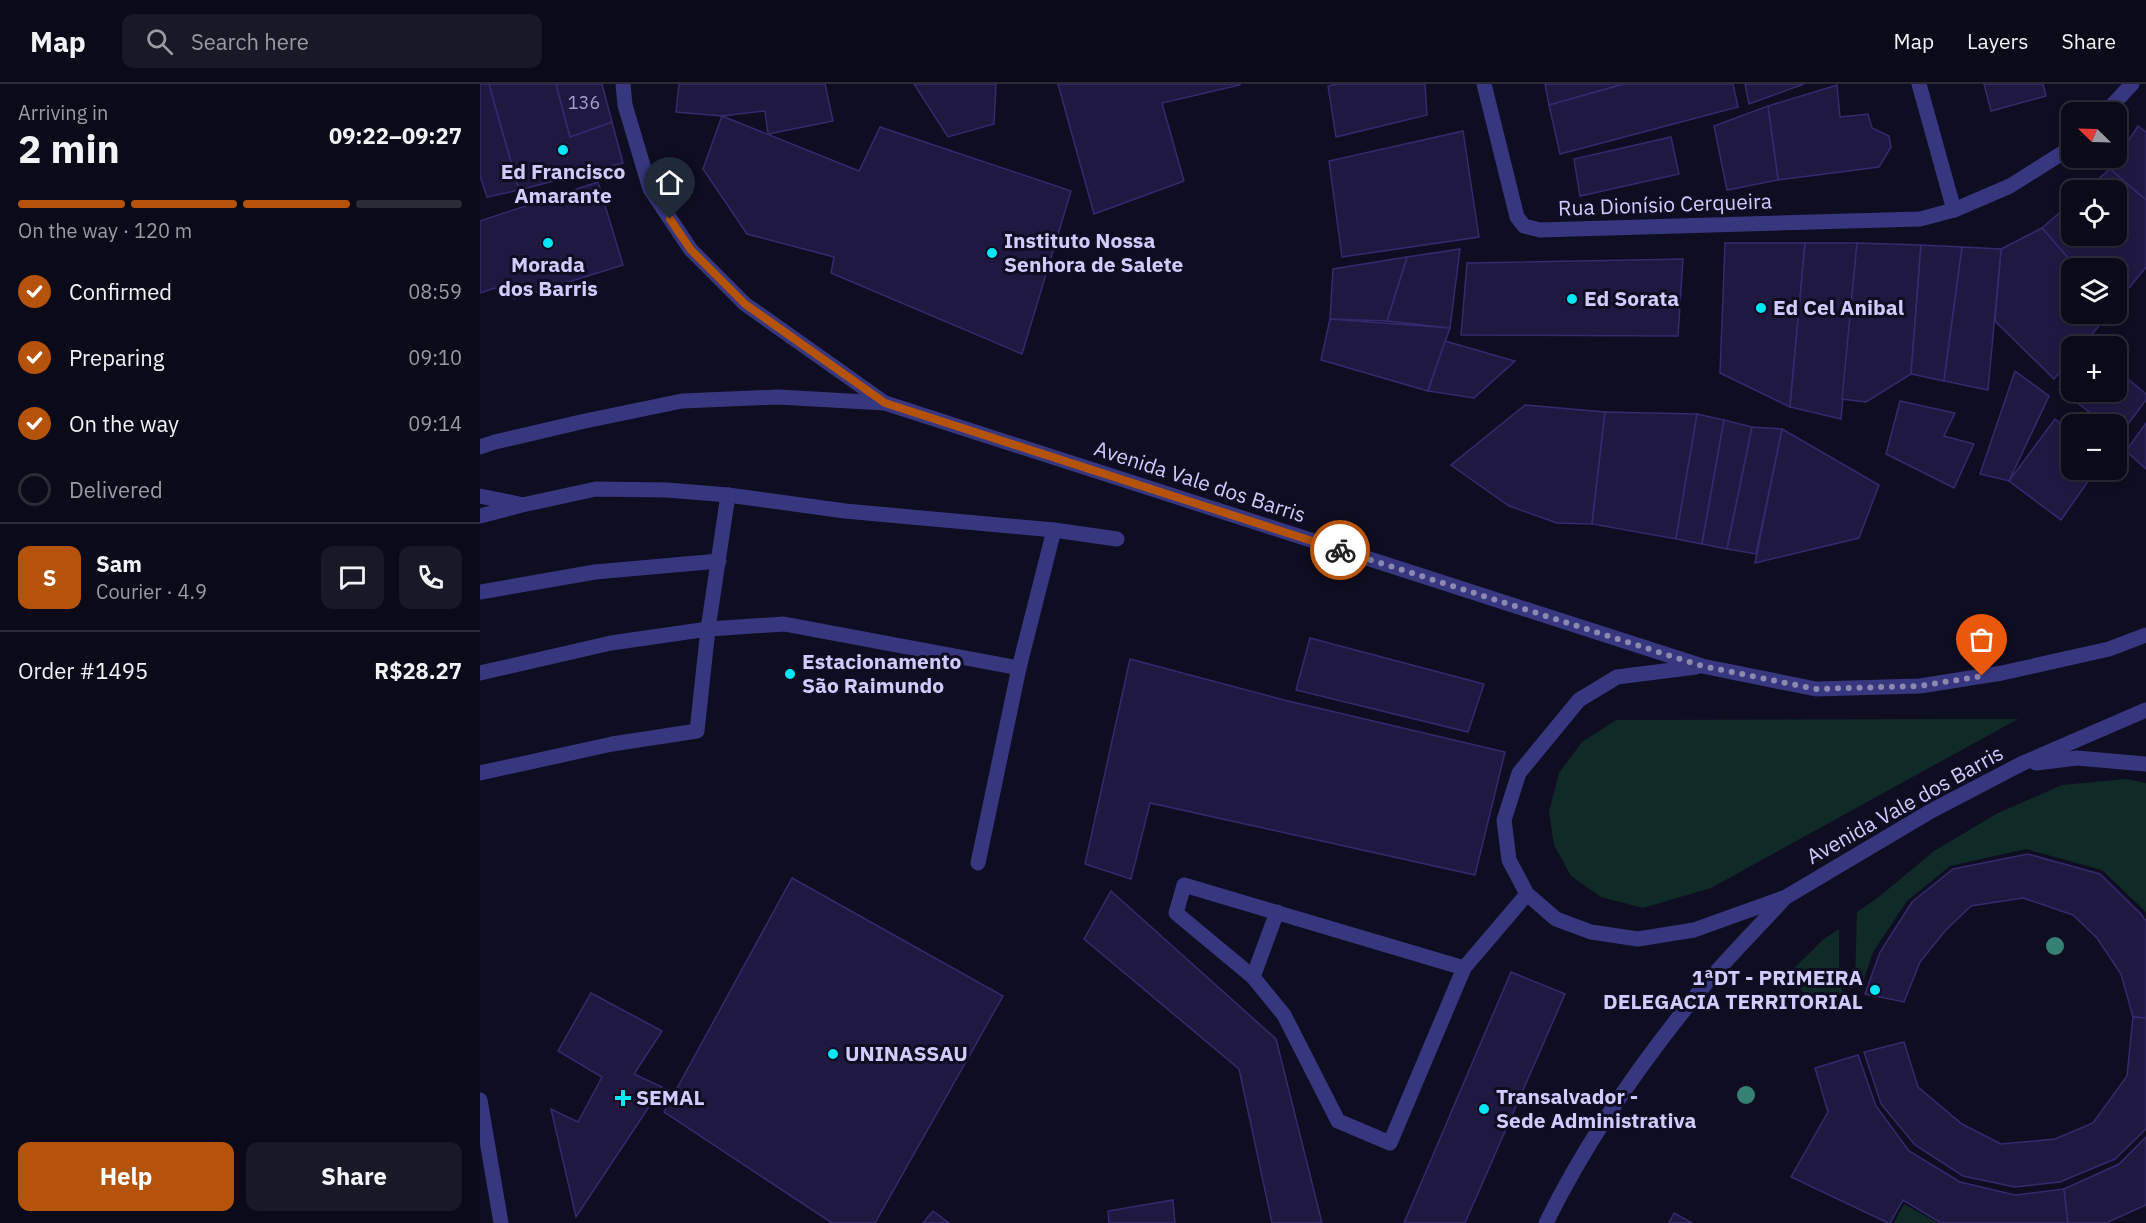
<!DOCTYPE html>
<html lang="en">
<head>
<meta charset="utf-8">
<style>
  body { margin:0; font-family:"IBM Plex Sans",sans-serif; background:#191826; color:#f1f3f6; height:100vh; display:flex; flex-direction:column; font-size:22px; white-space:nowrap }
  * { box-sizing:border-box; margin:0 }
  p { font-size:20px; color:#9a9aa2 }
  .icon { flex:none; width:33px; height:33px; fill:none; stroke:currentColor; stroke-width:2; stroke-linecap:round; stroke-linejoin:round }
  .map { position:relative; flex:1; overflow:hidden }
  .side { display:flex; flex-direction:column; background:#0b0a19; width:480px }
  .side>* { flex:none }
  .needle { width:39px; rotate:293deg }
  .buttons { position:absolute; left:1581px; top:18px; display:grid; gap:12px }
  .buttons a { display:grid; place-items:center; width:66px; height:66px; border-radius:12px; background:#0b0a19; box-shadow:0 3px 9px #0003,0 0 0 2px #2b2b38; font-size:30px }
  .pin { position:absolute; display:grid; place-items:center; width:51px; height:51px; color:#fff; margin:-62px -26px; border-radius:50% 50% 50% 0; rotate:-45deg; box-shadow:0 0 6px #0007 }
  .pin .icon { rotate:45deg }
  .courier { position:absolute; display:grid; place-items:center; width:60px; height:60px; margin:-30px; border:4px solid #b45309; border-radius:50%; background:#fff; color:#222; box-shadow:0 2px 8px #0007 }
  .headline em { font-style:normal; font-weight:700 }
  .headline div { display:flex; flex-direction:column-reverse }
  .headline { display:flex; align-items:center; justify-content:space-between; height:102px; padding:0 18px }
  h1 { font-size:39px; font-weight:700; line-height:45px }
  .bar { display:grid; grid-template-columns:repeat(4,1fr); gap:9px 6px; align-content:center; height:72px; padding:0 18px }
  .bar i { height:8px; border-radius:4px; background:#2b2b38 }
  .bar .active { background:#b45309 }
  .bar p { grid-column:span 4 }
  .line { display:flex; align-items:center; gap:15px; padding:0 18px; border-top:2px solid #2b2b38 }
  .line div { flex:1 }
  .round { display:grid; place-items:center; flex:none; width:63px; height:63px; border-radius:12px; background:#191826 }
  ol { padding:0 18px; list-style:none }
  li { display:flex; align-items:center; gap:18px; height:66px }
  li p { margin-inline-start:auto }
  li .icon { padding:6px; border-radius:50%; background:#b45309; color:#fff; stroke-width:4 }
  li:last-child { color:#9a9aa2 }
  li i { width:33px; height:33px; border:3px solid #2b2b38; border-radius:50% }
  .action { display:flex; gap:12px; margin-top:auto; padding:12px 18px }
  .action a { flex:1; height:69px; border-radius:12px; background:#b45309; color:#fff; font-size:24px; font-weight:700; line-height:69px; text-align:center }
  .action a+a { background:#191826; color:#f1f3f6 }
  header { display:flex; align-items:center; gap:36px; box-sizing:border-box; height:84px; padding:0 30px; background:#0b0a19; border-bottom:2px solid #2b2b38 }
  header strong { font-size:28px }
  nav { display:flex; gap:33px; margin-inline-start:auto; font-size:21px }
  .search { width:420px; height:54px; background:#191826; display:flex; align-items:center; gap:15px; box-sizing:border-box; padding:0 21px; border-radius:12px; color:#9a9aa2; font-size:22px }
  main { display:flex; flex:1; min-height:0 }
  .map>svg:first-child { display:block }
  .green { fill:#102a28 }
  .building { fill:#1f1942; stroke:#352a6e; stroke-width:1.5 }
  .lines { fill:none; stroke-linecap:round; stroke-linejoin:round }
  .minor { stroke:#373780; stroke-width:15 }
  .tree { fill:#378174 }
  .done { stroke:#8c89b1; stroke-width:6; stroke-dasharray:0 10.8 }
  .route { stroke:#b45309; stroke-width:8 }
  .poi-dot { fill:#00e8f7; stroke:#0f0d21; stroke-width:2 }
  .labels { text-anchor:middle; stroke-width:6; stroke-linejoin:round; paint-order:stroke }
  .number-label { font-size:18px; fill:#a49fd0 }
  .poi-label { font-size:21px; font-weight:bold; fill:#d0ccff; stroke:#0f0d21; text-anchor:start }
  .street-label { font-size:21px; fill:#d0ccff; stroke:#0f0d21 }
</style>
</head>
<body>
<header>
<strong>Map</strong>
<div class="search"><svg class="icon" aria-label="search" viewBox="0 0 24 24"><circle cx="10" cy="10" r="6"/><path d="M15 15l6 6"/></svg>Search here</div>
<nav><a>Map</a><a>Layers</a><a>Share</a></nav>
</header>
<main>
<section class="side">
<div class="headline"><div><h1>2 min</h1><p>Arriving in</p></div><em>09:22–09:27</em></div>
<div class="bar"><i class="active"></i><i class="active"></i><i class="active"></i><i></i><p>On the way · 120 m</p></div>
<ol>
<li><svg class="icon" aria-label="check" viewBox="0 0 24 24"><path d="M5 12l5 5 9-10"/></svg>Confirmed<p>08:59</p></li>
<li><svg class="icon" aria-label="check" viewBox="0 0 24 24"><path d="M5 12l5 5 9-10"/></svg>Preparing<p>09:10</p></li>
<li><svg class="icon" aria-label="check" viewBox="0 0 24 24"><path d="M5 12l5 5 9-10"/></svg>On the way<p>09:14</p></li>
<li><i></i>Delivered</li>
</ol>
<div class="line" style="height:108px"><b class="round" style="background:#b45309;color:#fff">S</b><div><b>Sam</b><p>Courier · 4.9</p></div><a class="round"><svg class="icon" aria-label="chat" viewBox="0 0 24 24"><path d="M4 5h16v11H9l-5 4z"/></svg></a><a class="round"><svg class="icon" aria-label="phone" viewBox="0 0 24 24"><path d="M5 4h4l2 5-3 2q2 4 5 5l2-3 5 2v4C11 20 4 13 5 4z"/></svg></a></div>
<div class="line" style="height:78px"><div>Order #1495</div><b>R$28.27</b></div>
<div class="action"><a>Help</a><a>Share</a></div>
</section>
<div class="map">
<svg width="1666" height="1139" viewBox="0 0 1666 1139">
  <rect width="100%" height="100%" fill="#0f0d21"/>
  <!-- green -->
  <g class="green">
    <polygon points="1538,635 1231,804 1163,824 1121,813 1091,792 1074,761 1069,728 1079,689 1102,658 1136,636"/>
    <polygon points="1646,695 1666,699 1666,828 1622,786 1546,765 1470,782 1427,817 1393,868 1383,898 1375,897 1377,828 1400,812 1454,767 1516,730 1582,701"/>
    <polygon points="1359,845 1359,887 1364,920 1348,924 1333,918 1307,891 1344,855"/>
    <polygon points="1424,1120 1458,1139 1414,1139"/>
  </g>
  <!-- building -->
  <g class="building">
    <polygon points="0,0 9,0 39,106 7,113 0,92"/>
    <polygon points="9,0 76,0 90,53 132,38 143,79 39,106"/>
    <polygon points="76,0 122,0 132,38 90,53"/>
    <polygon points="199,0 345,0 353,37 288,50 285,27 242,32 196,28"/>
    <polygon points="434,0 516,0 514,40 468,53"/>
    <polygon points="578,0 760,0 760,1 682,19 704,97 614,130"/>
    <polygon points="857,0 945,0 947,31 856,53 848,2"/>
    <polygon points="1065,0 1144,0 1069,21"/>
    <polygon points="1144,0 1253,0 1258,23 1080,70 1069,21"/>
    <polygon points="1265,0 1324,0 1269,20"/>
    <polygon points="1504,0 1563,0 1566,12 1511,27"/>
    <polygon points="1357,1 1360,33 1388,30 1392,44 1409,52 1411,63 1399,83 1298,96 1288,22"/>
    <polygon points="1288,22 1298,96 1247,106 1234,42"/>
    <polygon points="242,32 379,87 400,43 591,107 542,270 351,189 354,173 267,150 223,85"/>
    <polygon points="1658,42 1666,48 1666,116 1630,85"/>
    <polygon points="983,47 999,153 862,173 849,77"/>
    <polygon points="1191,53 1199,90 1100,112 1094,75"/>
    <polygon points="1630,85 1666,116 1666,183 1636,220 1636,184 1597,184 1562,144 1592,118 1592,152 1636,152 1636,106 1605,106"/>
    <polygon points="118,98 143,181 34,215 28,200 0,209 0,137"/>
    <polygon points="1562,144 1597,184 1592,184 1592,230 1629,230 1602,262 1592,262 1592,275 1574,295 1515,237 1521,165"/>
    <polygon points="1245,159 1325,159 1310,323 1240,289"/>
    <polygon points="1325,159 1377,159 1361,335 1310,323"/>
    <polygon points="1377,159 1441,161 1431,290 1386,318 1362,315"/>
    <polygon points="1441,161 1482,163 1464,297 1431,290"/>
    <polygon points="1482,163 1521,165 1508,306 1464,297"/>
    <polygon points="980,165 970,244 907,237 927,173"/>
    <polygon points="927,173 907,237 850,235 853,185"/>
    <polygon points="1203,175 1198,252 981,251 987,179"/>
    <polygon points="850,235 970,244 948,307 841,276"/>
    <polygon points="965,257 1035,277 994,314 948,307"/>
    <polygon points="1636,285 1666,310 1666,316 1639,352 1636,350 1636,340 1625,340 1579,305 1592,291 1592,308 1636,308"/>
    <polygon points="1535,287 1569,312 1529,397 1500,390"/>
    <polygon points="1420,317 1475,329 1464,352 1494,360 1474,404 1406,370"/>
    <polygon points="1045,321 1125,328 1112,440 1077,439 1029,422 971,381"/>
    <polygon points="1125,328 1217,330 1196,455 1112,440"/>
    <polygon points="1217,330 1244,336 1222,460 1196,455"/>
    <polygon points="1575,335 1592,348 1592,386 1616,386 1581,436 1529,397"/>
    <polygon points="1244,336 1272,343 1247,465 1222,460"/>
    <polygon points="1666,339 1666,385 1646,367"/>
    <polygon points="1272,343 1302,345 1276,470 1247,465"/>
    <polygon points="1302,345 1399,401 1379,454 1275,479"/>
    <polygon points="830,554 1004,600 988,648 816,606"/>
    <polygon points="650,575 804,616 1025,668 995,791 670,719 651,795 605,780"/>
    <polygon points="1548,770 1620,790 1661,830 1666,837 1666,934 1653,933 1641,890 1617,854 1593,831 1543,814 1491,822 1465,847 1440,878 1424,918 1385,910 1400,868 1432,818 1473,785"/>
    <polygon points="312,794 523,912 395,1139 352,1139 184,1028"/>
    <polygon points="631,807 796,955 842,1139 792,1139 759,985 604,855"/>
    <polygon points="1031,888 1085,910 985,1139 924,1139"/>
    <polygon points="111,909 182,947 154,990 182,1003 96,1133 71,1025 98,1038 122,993 78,967"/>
    <polygon points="1653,933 1666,934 1666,1045 1635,1075 1580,1098 1535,1103 1483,1092 1435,1061 1401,1020 1384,968 1424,958 1438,1003 1482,1040 1521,1060 1575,1055 1613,1039 1647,992"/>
    <polygon points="1378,971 1396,1022 1429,1067 1480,1098 1535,1111 1584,1105 1588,1139 1461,1139 1423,1116 1410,1139 1408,1139 1311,1093 1348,1028 1335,984"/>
    <polygon points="1666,1053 1666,1121 1626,1139 1588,1139 1584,1105 1639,1080"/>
    <polygon points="693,1116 695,1139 629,1139 628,1127"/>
    <polygon points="453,1127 469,1139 443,1139"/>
    <polygon points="1194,1129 1212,1139 1189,1139"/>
  </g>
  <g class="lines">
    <!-- minor -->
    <g class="minor">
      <polyline points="143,0 145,21 170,105 211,166 265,220 405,319"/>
      <polyline points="1004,0 1037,133 1044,142 1060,146 1440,135 1474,126 1530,102 1592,63"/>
      <polyline points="1439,0 1474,126"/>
      <polyline points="1626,28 1652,0"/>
      <polyline points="0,363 15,358 105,337 202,317 298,313 405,319 1222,582 1336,605 1440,602 1522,589 1629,565 1666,551"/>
      <polyline points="0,412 39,420"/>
      <polyline points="0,432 42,421 116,405 187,406 248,411 365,427 574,446 637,455"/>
      <polyline points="0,508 115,488 239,477"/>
      <polyline points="1216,583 1137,593 1099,616 1039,689 1024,736 1029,776 1047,810 1076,835 1111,848 1158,855 1214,846 1306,813 1451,727 1541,680 1666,626"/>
      <polyline points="0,589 131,559 228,545 304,540 539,584"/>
      <polyline points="1556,679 1597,674 1666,680"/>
      <polyline points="0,689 132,660 217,647 228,545 248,411"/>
      <polyline points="498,779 539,584 574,446"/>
      <polyline points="984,884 704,801 696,829 773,893 804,931 858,1037 910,1059 984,884 1047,810"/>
      <polyline points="773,893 797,828"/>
      <polyline points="0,1016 21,1139"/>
      <path d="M1066,1139c40,-81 91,-155 148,-225 27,-34 59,-65 89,-98"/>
    </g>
  </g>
  <!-- trees -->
  <g class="tree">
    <circle cx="1575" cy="862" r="9"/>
    <circle cx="1266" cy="1011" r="9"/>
  </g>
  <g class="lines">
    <!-- done -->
    <polyline class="done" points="860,466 1222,582 1336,605 1440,602 1502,592"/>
    <!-- route -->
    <polyline class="route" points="190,135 211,166 265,220 405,319 860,466"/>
  </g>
  <!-- markers -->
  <g class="poi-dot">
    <circle cx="83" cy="66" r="6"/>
    <circle cx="68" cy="159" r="6"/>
    <circle cx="512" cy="169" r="6"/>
    <circle cx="1092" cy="215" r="6"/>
    <circle cx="1281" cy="224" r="6"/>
    <circle cx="310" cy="590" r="6"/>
    <circle cx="1395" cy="906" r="6"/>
    <circle cx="353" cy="970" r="6"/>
    <path d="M140 1005h6v6h6v6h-6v6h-6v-6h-6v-6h6z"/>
    <circle cx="1004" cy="1025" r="6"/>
  </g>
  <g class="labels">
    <!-- number labels -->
    <g class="number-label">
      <text x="104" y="25">136</text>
    </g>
    <!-- poi labels -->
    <g class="poi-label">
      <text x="83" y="95" text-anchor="middle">Ed Francisco<tspan x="83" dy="24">Amarante</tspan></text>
      <text x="524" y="164">Instituto Nossa<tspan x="524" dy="24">Senhora de Salete</tspan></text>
      <text x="68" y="188" text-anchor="middle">Morada<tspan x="68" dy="24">dos Barris</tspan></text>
      <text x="1104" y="222">Ed Sorata</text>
      <text x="1293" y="231">Ed Cel Anibal</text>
      <text x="322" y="585">Estacionamento<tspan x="322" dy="24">São Raimundo</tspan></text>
      <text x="1383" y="901" text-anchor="end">1ªDT - PRIMEIRA<tspan x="1383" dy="24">DELEGACIA TERRITORIAL</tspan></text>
      <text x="365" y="977">UNINASSAU</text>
      <text x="1016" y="1020">Transalvador -<tspan x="1016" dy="24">Sede Administrativa</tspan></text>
      <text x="156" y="1021">SEMAL</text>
    </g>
    <!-- street labels -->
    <g class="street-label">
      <text transform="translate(1185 121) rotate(-2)" y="7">Rua Dionísio Cerqueira</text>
      <text transform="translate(720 398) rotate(18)" y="7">Avenida Vale dos Barris</text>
      <text transform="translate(1425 721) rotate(-29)" y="7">Avenida Vale dos Barris</text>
    </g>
  </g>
</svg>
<div class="buttons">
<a><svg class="needle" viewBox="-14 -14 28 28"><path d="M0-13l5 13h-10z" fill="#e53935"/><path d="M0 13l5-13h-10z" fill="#9a9aa2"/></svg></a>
<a><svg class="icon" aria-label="locate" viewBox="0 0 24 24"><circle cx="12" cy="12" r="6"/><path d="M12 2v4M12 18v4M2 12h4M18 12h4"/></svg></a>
<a><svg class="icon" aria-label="layers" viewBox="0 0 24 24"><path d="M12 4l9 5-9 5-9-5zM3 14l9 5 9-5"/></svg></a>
<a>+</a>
<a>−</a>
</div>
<div class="pin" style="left:1502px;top:592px;background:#ea580c"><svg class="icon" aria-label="bag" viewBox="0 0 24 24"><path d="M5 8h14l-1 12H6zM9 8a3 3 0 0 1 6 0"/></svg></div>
<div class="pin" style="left:190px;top:135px;background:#1f2937"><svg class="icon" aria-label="home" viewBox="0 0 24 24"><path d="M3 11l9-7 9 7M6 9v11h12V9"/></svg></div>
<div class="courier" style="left:860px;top:466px"><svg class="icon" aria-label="bike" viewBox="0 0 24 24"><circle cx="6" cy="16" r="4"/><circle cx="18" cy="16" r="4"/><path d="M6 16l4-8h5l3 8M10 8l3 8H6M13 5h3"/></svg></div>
</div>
</main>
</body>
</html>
